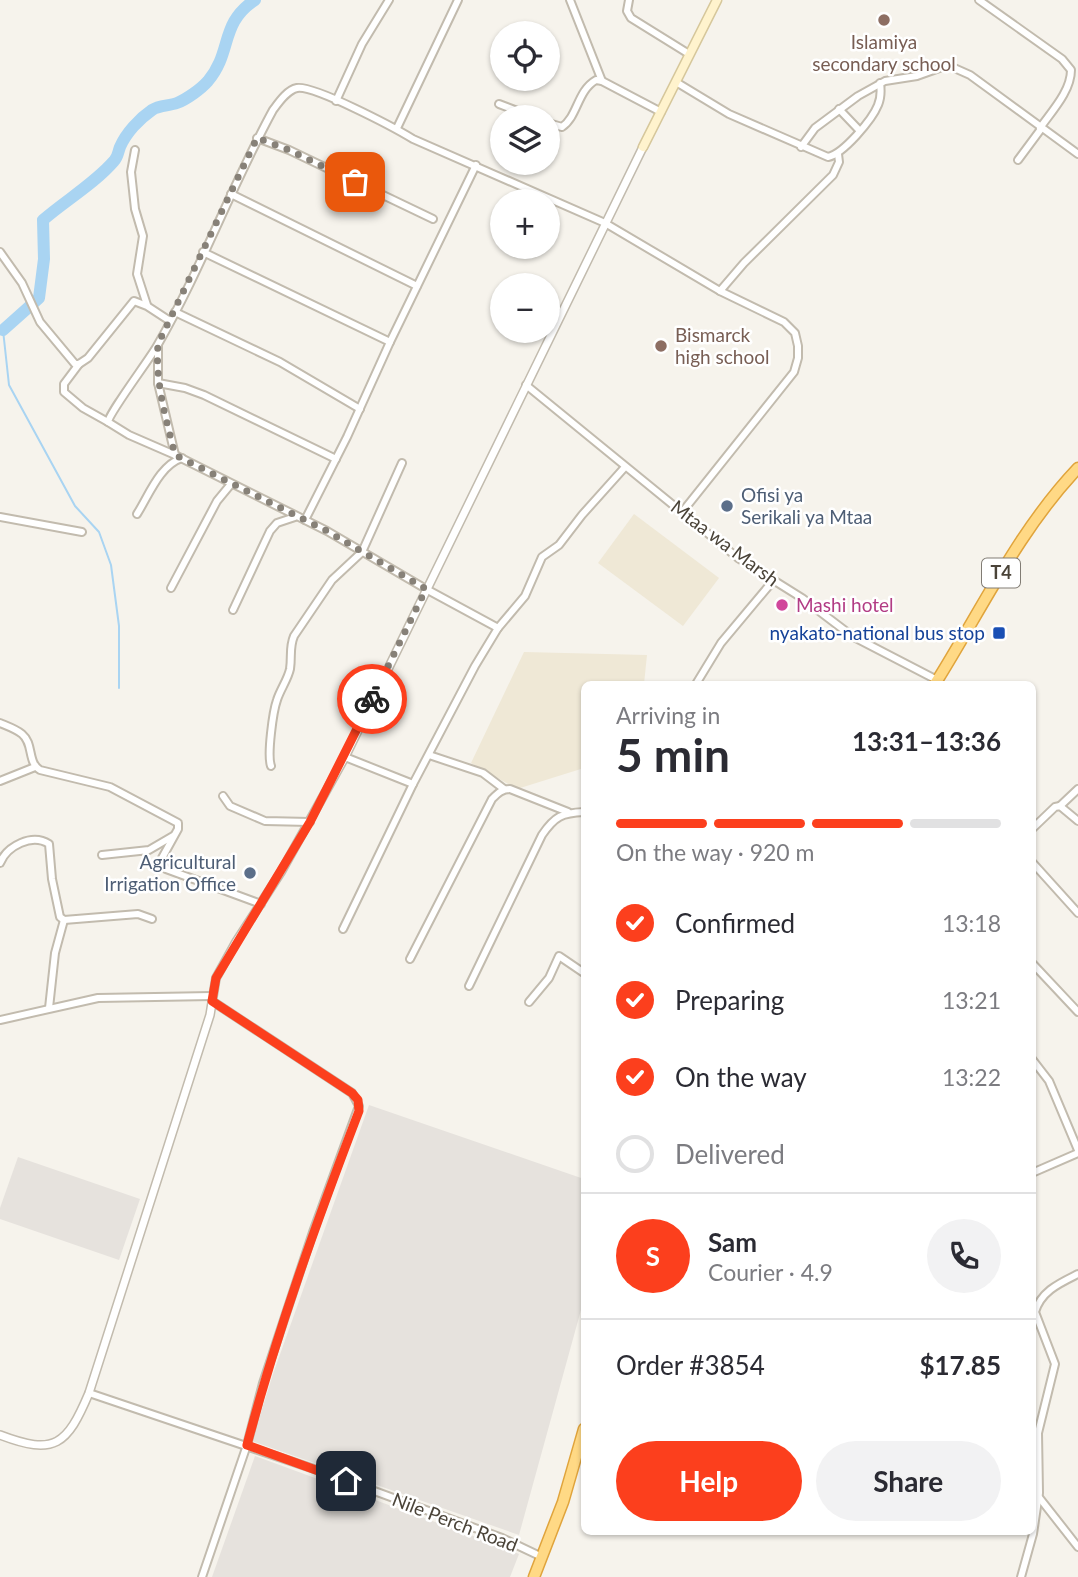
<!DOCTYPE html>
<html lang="en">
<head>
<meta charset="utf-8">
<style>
  body { margin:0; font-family:Lato,sans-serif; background:#f2f2f3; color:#2b2b33; height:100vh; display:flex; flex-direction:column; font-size:26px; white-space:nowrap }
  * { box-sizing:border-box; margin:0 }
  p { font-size:23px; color:#7c7c81 }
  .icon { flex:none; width:38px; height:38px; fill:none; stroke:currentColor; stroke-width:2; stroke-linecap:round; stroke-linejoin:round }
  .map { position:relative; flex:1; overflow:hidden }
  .sheet { position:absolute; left:581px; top:681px; width:455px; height:854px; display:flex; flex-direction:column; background:#fff; border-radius:10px; box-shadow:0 2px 5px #0004 }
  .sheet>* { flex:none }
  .tools { position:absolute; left:490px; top:21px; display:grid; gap:14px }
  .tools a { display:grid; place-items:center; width:70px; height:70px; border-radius:50%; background:#fff; box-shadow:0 2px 5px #0004; font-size:35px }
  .pin { position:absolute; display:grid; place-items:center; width:60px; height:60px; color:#fff; margin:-30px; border-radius:14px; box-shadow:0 4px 10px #0006 }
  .courier { position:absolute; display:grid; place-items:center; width:70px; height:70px; margin:-35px; border:5px solid #fc3f1d; border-radius:50%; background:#fff; color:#222; box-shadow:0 2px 9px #0007 }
  .overview em { font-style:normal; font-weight:700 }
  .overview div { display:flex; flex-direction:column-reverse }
  .overview { display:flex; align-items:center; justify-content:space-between; height:119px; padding:0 35px }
  h1 { font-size:46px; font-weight:700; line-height:52px }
  .bar { display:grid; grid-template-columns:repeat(4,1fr); gap:10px 7px; align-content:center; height:84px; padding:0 35px }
  .bar i { height:9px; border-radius:5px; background:#e1e1e2 }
  .bar .active { background:#fc3f1d }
  .bar p { grid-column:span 4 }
  .line { display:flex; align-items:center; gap:18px; padding:0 35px; border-top:2px solid #e1e1e2 }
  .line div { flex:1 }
  .round { display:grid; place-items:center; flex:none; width:74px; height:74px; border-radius:37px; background:#f2f2f3 }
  ol { padding:0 35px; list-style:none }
  li { display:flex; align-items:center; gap:21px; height:77px }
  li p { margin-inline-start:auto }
  li .icon { padding:7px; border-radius:50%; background:#fc3f1d; color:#fff; stroke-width:4 }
  li:last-child { color:#7c7c81 }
  li i { width:38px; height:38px; border:4px solid #e1e1e2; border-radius:50% }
  .button { display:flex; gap:14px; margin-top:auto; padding:14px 35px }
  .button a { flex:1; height:80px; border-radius:42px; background:#fc3f1d; color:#fff; font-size:28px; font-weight:700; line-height:80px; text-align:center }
  .button a+a { background:#f2f2f3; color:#2b2b33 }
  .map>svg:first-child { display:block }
  .industrial { fill:#e6e2dd }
  .education { fill:#efe8d6 }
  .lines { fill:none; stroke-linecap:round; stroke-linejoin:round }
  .stream { stroke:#a9d4f2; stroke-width:2 }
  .river { stroke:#a9d4f2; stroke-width:12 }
  .minor-casing { stroke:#c2bbae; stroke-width:10 }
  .tertiary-casing { stroke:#c2bbae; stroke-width:10 }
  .secondary-casing { stroke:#d6c79b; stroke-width:11 }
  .trunk-casing { stroke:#e0a43c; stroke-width:13 }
  .minor { stroke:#fff; stroke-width:6 }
  .tertiary { stroke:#fff; stroke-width:7 }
  .secondary { stroke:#fff3cd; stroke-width:8 }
  .trunk { stroke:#ffd985; stroke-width:10 }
  .done { stroke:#878178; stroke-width:7; stroke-dasharray:0 12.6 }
  .route { stroke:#fc3f1d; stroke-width:9 }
  .education-dot { fill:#8d6e63; stroke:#fff; stroke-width:2.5 }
  .service-dot { fill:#5c6f8a; stroke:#fff; stroke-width:2.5 }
  .hotel-dot { fill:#d1479c; stroke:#fff; stroke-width:2.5 }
  .transit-dot { fill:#1a4fb4; stroke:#fff; stroke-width:2.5 }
  .labels { text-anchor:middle; stroke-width:5; stroke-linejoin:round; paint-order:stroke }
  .shield { fill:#fff; stroke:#817c74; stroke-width:2 }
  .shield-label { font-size:18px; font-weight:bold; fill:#4b4439 }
  .education-label { font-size:19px; fill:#785e54; stroke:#fff }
  .service-label { font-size:19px; fill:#4e5e75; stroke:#fff; text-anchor:start }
  .street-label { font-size:19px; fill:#4b4439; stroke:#fff }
  .hotel-label { font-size:19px; fill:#b23c85; stroke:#fff; text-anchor:start }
  .transit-label { font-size:19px; fill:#164399; stroke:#fff; text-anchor:end }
</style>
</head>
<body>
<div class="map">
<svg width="1078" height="1577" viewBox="0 0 1078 1577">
  <rect width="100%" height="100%" fill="#f6f3ec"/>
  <!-- industrial -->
  <g class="industrial">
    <polygon points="369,1105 584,1179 584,1299 519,1535 252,1441 273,1374"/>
    <polygon points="18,1157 140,1199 119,1260 0,1219 0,1208"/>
    <polygon points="255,1456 498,1545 519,1554 510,1577 212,1577"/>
  </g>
  <!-- education -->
  <g class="education">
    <polygon points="634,514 719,578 683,626 598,563"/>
    <polygon points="524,652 647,655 644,684 584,684 584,768 517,789 471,763"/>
  </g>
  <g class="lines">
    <!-- stream -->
    <polyline class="stream" points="3,330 9,385 75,506 99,532 111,565 119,626 119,688"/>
    <!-- river -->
    <path class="river" d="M3,330l36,-32 5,-39 -1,-39c23,-20 51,-36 71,-59 4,-4 4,-9 6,-14 6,-14 19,-28 32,-37 7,-5 17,-4 25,-7 10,-4 24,-14 31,-22 25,-30 11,-57 47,-81"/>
    <defs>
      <g id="minor">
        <polyline points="570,0 602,81"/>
        <polyline points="629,0 627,11 631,18 689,54"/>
        <path d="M979,0l83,59 9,11c0,21 -19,41 -31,58"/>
        <path d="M676,82l53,32 99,43c15,-3 44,-37 50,-52 3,-7 3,-15 2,-22"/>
        <polyline points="336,101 362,44 389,0"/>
        <polyline points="499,104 533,117"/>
        <polyline points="839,109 859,130"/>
        <path d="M548,123l14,4c16,-11 15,-36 34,-47l6,1 59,31"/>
        <polyline points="397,128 458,0"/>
        <polyline points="257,138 289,150 433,219"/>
        <polyline points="801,147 815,128 858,96 885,81 917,76 945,66 952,67 970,75 1078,154"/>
        <polyline points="135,150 131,172 135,209 143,236 137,274 147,305"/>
        <polyline points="1018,160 1041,129"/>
        <polyline points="231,194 417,286"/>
        <polyline points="0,252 22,283 40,322 75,364 79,364 88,358 134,301 147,306 170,321"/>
        <polyline points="203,252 390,342"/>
        <polyline points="720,291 744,263 833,175 839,162 838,154"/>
        <polyline points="175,312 280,362 360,409"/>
        <polyline points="158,346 158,383 175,455"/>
        <polyline points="79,364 64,384 64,392 83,408 108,422"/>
        <polyline points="158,383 185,388 204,395 336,459"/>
        <polyline points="526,385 738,558 802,598 852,636 937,680"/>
        <path d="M137,514c12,-19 23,-49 45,-56"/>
        <polyline points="0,517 82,532"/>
        <polyline points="305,520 347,437 390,342 476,165"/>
        <polyline points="171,588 217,501 231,484"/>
        <polyline points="233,610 270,531 277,523 295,517"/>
        <path d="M498,628l-72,-39 -99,-58 -152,-76 -46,-20 -21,-13c1,-9 41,-62 49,-76 44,-76 74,-159 116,-236 6,-8 14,-20 24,-22 17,-3 98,40 116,51l192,84 115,68 64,31 11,11 3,13v12l-4,14 -111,139"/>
        <polyline points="696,684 721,643 772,582"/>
        <path d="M0,723c7,3 16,6 22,11 12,10 5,28 18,36l70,17 68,36v6l-16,29v5l4,6 95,35"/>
        <polyline points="429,755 483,773 504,789"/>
        <path d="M271,766c-4,-11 2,-55 6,-66 3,-10 11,-21 13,-31 2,-13 -1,-21 4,-33l38,-56 30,-28 40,-89"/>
        <polyline points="0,781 35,767"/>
        <polyline points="413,784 475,666 498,628 525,596 542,557 559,545 582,515 625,467"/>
        <polyline points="223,796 230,806 265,821 310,822"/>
        <polyline points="1060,806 1078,789"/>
        <polyline points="1032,829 1055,807 1060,806 1078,821"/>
        <polyline points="102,855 149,850 173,836"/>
        <polyline points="1032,862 1078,913"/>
        <path d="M0,863c7,-17 32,-30 49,-19l3,35 8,38 4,3 74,-6 14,5"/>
        <polyline points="343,929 413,784 345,757"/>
        <path d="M410,959l82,-160c6,-6 10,-10 18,-10l58,23"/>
        <polyline points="1032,963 1078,1012"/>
        <path d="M469,986l73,-151c13,-19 20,-22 42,-23"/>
        <polyline points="529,1002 549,978 559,956 584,973"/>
        <polyline points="49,1008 55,953 64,920"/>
        <polyline points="0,1020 98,998 212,996"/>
        <polyline points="1032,1059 1049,1081 1078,1150"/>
        <polyline points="1032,1173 1078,1153"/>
        <polyline points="89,1393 320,1471 502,1538 542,1557"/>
        <polyline points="1038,1496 1078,1547"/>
        <polyline points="202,1577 247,1445 263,1383 313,1232 359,1106 352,1093 212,1001"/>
        <path d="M1021,1577l12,-43 6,-41 -1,-60 17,-69 -20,-52c6,-21 25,-29 43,-38"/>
      </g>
      <path id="tertiary" d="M0,1435c55,21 67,10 89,-42l121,-378 6,-37 20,-36 45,-70 64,-115 298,-610"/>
      <polyline id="secondary" points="643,147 717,0"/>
      <g id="trunk">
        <path d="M935,684c46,-73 83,-153 143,-216"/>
        <polyline points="534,1577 563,1502 584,1429"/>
      </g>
    </defs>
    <!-- minor casing -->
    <use href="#minor" class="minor-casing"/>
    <!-- tertiary casing -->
    <use href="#tertiary" class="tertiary-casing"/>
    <!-- secondary casing -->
    <use href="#secondary" class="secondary-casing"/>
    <!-- trunk casing -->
    <use href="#trunk" class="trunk-casing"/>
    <!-- minor -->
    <use href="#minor" class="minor"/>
    <!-- tertiary -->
    <use href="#tertiary" class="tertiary"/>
    <!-- secondary -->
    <use href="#secondary" class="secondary"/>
    <!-- trunk -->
    <use href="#trunk" class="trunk"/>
  </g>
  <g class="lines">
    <!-- done -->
    <path class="done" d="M355,182l-66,-32 -32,-12 -99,206c-3,39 8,74 17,111l152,76 99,58 -54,110"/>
    <!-- route -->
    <path class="route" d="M346,1481l-99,-36c30,-114 70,-224 112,-334l-1,-11 -6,-7 -140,-92 4,-23 94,-156 62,-123"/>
  </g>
  <!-- markers -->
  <g class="education-dot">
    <circle cx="884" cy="20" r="7"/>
    <circle cx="661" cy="346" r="7"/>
  </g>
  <g class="service-dot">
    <circle cx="727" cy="506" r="7"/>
    <circle cx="250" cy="873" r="7"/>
  </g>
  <circle class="hotel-dot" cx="782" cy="605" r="7"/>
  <rect class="transit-dot" x="992" y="626" width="14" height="14" rx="3.5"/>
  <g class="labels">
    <!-- shield labels -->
    <rect class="shield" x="982" y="558.5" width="38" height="29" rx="5"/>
    <g class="shield-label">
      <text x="1001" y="579">T4</text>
    </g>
    <!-- education labels -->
    <g class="education-label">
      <text x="884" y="49">Islamiya<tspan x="884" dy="22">secondary school</tspan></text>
      <text x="675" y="342" text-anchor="start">Bismarck<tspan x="675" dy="22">high school</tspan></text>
    </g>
    <!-- service labels -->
    <g class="service-label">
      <text x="741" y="502">Ofisi ya<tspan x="741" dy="22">Serikali ya Mtaa</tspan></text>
      <text x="236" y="869" text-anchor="end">Agricultural<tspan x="236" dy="22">Irrigation Office</tspan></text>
    </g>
    <!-- street labels -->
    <g class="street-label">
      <text transform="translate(725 543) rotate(37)" y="7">Mtaa wa Marsh</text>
      <text transform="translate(455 1522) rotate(21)" y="7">Nile Perch Road</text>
    </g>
    <!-- hotel labels -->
    <g class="hotel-label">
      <text x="796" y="612">Mashi hotel</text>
    </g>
    <!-- transit labels -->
    <g class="transit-label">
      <text x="985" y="640">nyakato-national bus stop</text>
    </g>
  </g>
</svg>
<div class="tools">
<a><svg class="icon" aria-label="locate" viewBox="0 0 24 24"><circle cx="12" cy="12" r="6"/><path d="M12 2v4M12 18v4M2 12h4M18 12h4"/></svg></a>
<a><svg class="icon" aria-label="layers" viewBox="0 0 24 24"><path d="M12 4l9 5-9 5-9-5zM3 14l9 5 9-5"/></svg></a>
<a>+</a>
<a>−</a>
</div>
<div class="pin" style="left:355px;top:182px;background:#ea580c"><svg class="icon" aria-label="bag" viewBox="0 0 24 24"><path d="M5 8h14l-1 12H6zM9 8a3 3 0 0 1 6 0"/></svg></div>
<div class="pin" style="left:346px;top:1481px;background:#1f2937"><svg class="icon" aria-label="home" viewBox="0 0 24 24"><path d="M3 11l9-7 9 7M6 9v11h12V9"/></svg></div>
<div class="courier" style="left:372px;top:699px"><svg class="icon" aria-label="bike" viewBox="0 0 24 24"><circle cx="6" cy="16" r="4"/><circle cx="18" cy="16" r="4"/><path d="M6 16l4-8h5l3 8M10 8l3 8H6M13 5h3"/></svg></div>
<section class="sheet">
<div class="overview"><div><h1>5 min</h1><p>Arriving in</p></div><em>13:31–13:36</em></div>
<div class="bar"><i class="active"></i><i class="active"></i><i class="active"></i><i></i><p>On the way · 920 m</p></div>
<ol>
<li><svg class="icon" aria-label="check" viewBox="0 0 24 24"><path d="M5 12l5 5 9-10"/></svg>Confirmed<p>13:18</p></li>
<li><svg class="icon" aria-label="check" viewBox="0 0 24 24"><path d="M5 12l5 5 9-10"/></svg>Preparing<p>13:21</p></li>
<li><svg class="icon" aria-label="check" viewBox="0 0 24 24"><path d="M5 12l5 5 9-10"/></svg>On the way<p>13:22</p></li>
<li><i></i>Delivered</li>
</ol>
<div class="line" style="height:126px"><b class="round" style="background:#fc3f1d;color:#fff">S</b><div><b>Sam</b><p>Courier · 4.9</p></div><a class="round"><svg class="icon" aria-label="phone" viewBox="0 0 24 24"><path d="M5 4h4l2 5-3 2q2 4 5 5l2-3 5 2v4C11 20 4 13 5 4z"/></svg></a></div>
<div class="line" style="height:91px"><div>Order #3854</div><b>$17.85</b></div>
<div class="button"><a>Help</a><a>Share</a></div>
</section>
</div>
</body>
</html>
